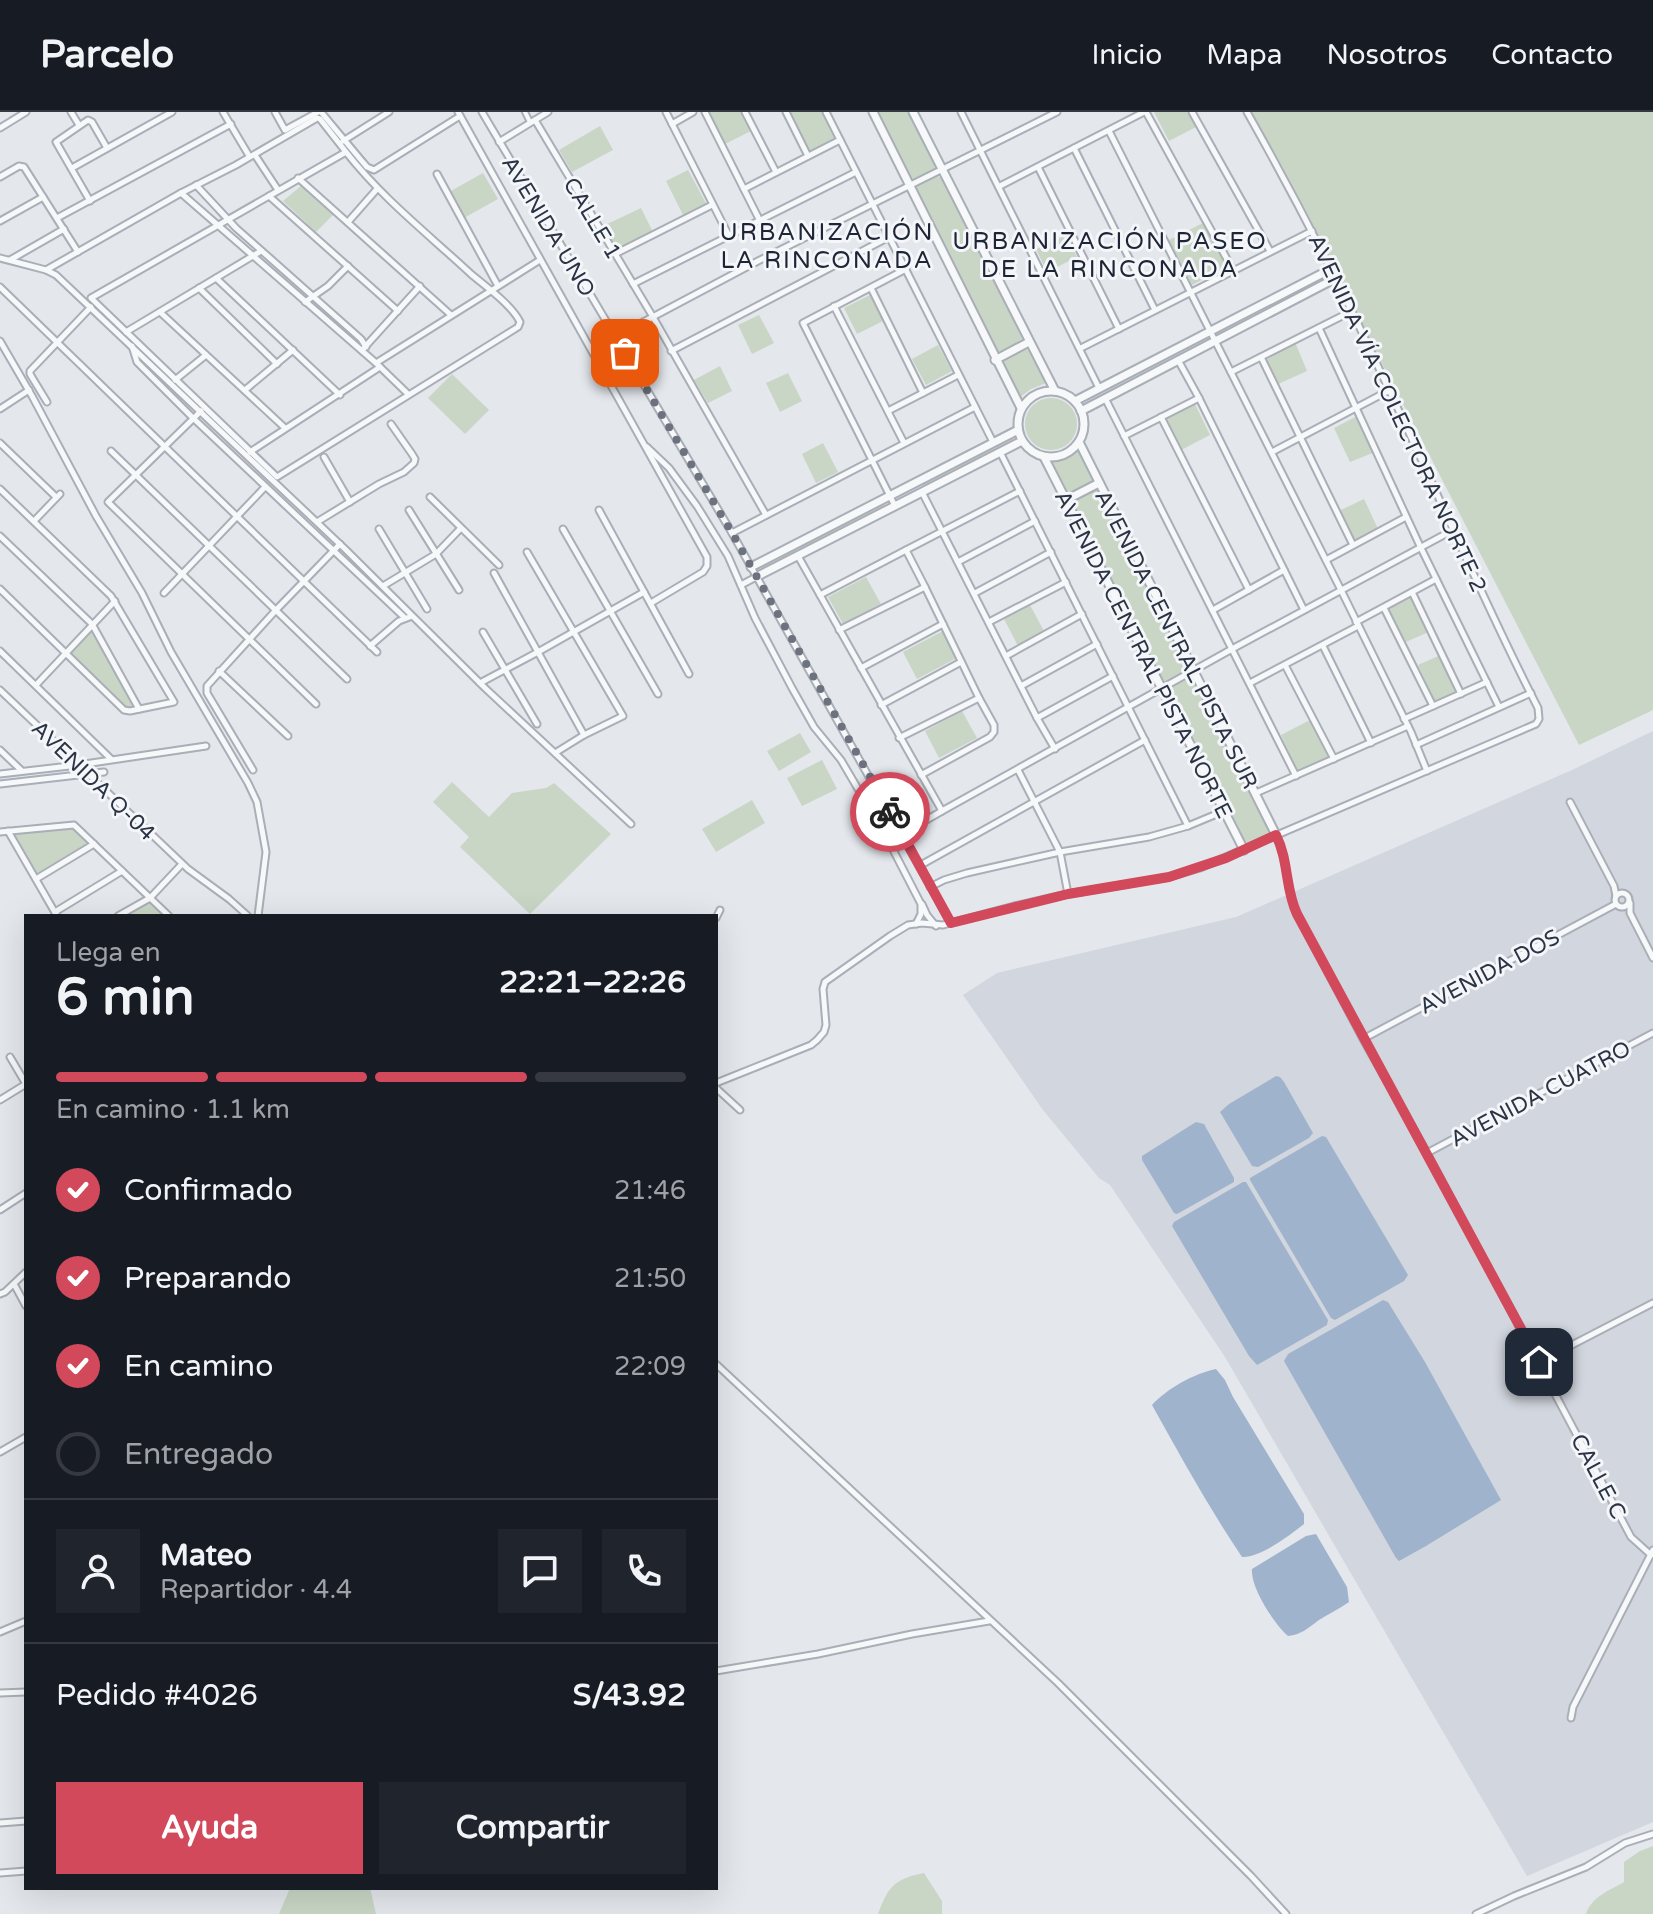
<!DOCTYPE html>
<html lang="es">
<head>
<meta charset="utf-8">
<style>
  body { margin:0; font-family:"Varela Round",sans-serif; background:#20242c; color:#f1f3f6; height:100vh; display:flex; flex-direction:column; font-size:30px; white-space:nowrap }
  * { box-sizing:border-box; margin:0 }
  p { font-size:26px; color:#9ea1a6 }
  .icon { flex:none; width:44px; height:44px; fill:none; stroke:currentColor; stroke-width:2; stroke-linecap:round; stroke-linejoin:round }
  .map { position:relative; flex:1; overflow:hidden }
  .panel { position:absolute; left:24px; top:802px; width:694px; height:976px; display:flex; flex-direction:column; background:#171b24; border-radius:0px; box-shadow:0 8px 32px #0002 }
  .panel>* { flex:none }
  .pin { position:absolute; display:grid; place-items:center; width:68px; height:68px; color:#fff; margin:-34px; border-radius:16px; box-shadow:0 4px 12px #0006 }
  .courier { position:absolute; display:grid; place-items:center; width:80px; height:80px; margin:-40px; border:6px solid #d1495b; border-radius:50%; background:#fff; color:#222; box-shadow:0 2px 10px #0007 }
  .head em { font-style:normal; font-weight:700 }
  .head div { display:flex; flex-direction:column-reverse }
  .head { display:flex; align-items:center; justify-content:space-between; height:136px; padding:0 32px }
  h1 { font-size:52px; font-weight:700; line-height:60px }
  .bar { display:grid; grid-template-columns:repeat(4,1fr); gap:12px 8px; align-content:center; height:96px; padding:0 32px }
  .bar i { height:10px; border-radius:6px; background:#363941 }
  .bar .current { background:#d1495b }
  .bar p { grid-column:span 4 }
  .line { display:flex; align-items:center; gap:20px; padding:0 32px; border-top:2px solid #363941 }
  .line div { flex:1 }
  .round { display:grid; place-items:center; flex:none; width:84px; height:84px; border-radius:0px; background:#20242c }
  ol { padding:0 32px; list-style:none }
  li { display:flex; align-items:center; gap:24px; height:88px }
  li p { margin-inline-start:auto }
  li .icon { padding:8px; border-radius:50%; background:#d1495b; color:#fff; stroke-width:4 }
  li:last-child { color:#9ea1a6 }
  li i { width:44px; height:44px; border:4px solid #363941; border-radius:50% }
  .cta { display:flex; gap:16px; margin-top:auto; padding:16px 32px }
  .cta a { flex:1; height:92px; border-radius:0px; background:#d1495b; color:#fff; font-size:32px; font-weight:700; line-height:92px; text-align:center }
  .cta a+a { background:#20242c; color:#f1f3f6 }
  header { display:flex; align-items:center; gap:48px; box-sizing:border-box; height:112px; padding:0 40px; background:#171b24; border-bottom:2px solid #363941 }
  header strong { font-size:38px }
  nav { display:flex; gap:44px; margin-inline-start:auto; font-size:28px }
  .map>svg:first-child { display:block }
  .built { fill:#d2d6de }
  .green { fill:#c9d6c5 }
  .water { fill:#9fb4cc }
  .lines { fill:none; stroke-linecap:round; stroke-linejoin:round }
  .pedestrian-casing { stroke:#a9aeb7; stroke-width:8 }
  .minor-casing { stroke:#a9aeb7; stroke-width:9 }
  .tertiary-casing { stroke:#a9aeb7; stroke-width:11 }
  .pedestrian { stroke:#f7f8fa; stroke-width:4 }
  .minor { stroke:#f7f8fa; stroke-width:5 }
  .tertiary { stroke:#f7f8fa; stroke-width:7 }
  .done { stroke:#6c737f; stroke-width:8; stroke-dasharray:0 14.4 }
  .route { stroke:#d1495b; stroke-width:10 }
  .labels { text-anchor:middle; stroke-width:6; stroke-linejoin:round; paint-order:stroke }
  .street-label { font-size:22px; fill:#2b3445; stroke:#f4f6f9 }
  .neighbourhood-label { font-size:24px; letter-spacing:2px; fill:#1d2536; stroke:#f4f6f9 }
</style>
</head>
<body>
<header>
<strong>Parcelo</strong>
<nav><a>Inicio</a><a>Mapa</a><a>Nosotros</a><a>Contacto</a></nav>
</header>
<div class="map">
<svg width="1653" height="1802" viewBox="0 0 1653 1802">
  <rect width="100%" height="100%" fill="#e4e7ec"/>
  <!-- built -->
  <polygon class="built" points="1653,619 1653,1710 1527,1764 1225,1245 1110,1073 1099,1066 1043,998 963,883 997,861 1236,805 1572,658"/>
  <!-- green -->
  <g class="green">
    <polygon points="709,0 742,0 751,19 725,32"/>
    <polygon points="790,0 823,0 835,24 834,28 811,39 809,38"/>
    <polygon points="876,0 910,0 935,50 935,56 915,67 909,66"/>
    <polygon points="1154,0 1187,0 1196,15 1169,29"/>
    <polygon points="1250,0 1653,0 1653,598 1579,633 1336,162"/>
    <polygon points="600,14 613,38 572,60 559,38"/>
    <polygon points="688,58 707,93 684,105 666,69"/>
    <polygon points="483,61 498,87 464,106 449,80"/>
    <polygon points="937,64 942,66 1022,226 1021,231 1001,241 996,240 915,79 915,74 917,72"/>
    <polygon points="302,73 333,103 316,120 283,89"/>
    <polygon points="641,96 654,122 618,139 603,114"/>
    <polygon points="1203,111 1227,155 1192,173 1169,128"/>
    <polygon points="1066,123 1077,145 1047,160 1036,137"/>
    <polygon points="870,183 883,209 857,222 844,196"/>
    <polygon points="759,203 774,231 752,242 738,213"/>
    <polygon points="1295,230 1307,259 1276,273 1263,246"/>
    <polygon points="938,233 952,259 926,273 912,247"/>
    <polygon points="1024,236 1028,238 1046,271 1031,277 1019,286 1002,253 1002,248"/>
    <polygon points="720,254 732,279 708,291 694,268"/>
    <polygon points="788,261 802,289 780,300 766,271"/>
    <polygon points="452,262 489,298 465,322 428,286"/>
    <circle cx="1051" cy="312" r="26"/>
    <polygon points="1195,292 1210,323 1181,338 1165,307"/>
    <polygon points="1359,303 1375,340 1350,350 1334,316"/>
    <polygon points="1011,326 1014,327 1013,329 925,374 923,372"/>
    <polygon points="823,331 838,360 816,371 802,342"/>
    <polygon points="1078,335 1093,364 1093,369 1071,381 1065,379 1050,348 1066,344"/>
    <polygon points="1096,377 1099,379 1186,549 1188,554 1186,560 1167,571 1162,570 1073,397 1072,389 1074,386"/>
    <polygon points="1364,387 1378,417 1354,430 1339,399"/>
    <polygon points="883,392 884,395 763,457 761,454"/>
    <polygon points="866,465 881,492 843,512 828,485"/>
    <polygon points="1414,481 1433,518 1406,530 1387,495"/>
    <polygon points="1030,493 1044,519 1018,534 1004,507"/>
    <polygon points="92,519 133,592 131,595 125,595 70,542 70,540"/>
    <polygon points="943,519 955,547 917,567 903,540"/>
    <polygon points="1445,541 1464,583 1437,594 1418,553"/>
    <path d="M1187,566l8,2 74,149c0,10 -11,13 -20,17l-7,-3 -74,-148 -1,-4z"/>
    <polygon points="962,599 977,626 939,646 925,619"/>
    <polygon points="1310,608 1329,643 1327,647 1300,659 1297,658 1281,623"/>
    <polygon points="800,621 811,640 779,659 767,639"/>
    <polygon points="822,648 837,677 802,694 787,666"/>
    <polygon points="452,670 489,705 512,681 546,676 554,671 611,722 530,802 460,735 469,725 433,690"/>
    <polygon points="752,688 765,711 716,740 702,717"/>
    <polygon points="73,715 88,730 87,734 36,762 15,724 17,721"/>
    <polygon points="149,789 165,804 126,804 125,803"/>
    <path d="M1653,1734v68h-67c6,-18 23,-23 38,-32v-20l16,-11z"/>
    <path d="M924,1761l18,28v13h-64c10,-28 17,-35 46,-41z"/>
    <polygon points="290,1776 370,1776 376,1802 279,1802"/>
  </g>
  <!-- water -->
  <g class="water">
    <polygon points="1276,964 1280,965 1284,970 1313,1021 1309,1026 1258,1055 1252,1054 1220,1000 1229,992"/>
    <polygon points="1196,1010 1204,1012 1234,1066 1234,1070 1177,1102 1174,1101 1142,1048 1142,1044"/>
    <polygon points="1322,1024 1326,1025 1408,1163 1404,1169 1335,1208 1331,1206 1250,1068 1250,1066"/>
    <polygon points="1243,1070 1246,1070 1328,1208 1327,1213 1257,1253 1249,1244 1172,1114 1174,1110"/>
    <polygon points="1383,1188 1388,1190 1425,1250 1501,1388 1426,1434 1399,1449 1396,1446 1284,1249 1288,1242"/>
    <path d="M1216,1257l9,11 8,17 71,117v10c-14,11 -44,34 -62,33 -33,-49 -61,-100 -90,-152 16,-17 41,-31 64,-36z"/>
    <path d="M1316,1422l31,53 2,15c-10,7 -21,12 -30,18 -11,8 -18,15 -31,16 -13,-11 -38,-49 -36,-67l54,-33z"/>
  </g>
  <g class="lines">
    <defs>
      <polyline id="pedestrian" points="525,0 530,10"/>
      <g id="minor">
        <polyline points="71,0 79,13"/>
        <polyline points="223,0 248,42"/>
        <polyline points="275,0 285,18 318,0"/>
        <polyline points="321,0 361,48 367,55 374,58 460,4"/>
        <polyline points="458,0 707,445 707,454 703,460 651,491"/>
        <polyline points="482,0 732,421 951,811"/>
        <polyline points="666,0 729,124"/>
        <polyline points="705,0 760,109"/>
        <polyline points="745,0 776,60"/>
        <polyline points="786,0 808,44"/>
        <polyline points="826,0 993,330"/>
        <polyline points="961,0 1099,276"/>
        <polyline points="1146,0 1233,158"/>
        <polyline points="1192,0 1270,139"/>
        <polyline points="535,8 653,205 766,403"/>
        <polyline points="672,12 693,0"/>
        <polyline points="0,16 26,0"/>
        <polyline points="1109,19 1341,478 1411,620 1427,659"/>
        <polyline points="343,29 389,0"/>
        <polyline points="499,30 548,0"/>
        <polyline points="1074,36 1155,198"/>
        <polyline points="255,43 278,78"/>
        <polyline points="1038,55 1119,217"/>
        <polyline points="72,56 172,0"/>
        <polyline points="437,62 498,174"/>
        <polyline points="0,65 19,54 24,55 78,140"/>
        <polyline points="298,66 451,203"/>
        <polyline points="196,73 236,116 361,227 366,235"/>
        <polyline points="1000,74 1144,0"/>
        <polyline points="744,77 840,28"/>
        <polyline points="181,81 376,251 408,282"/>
        <polyline points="269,84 398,199"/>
        <polyline points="90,89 56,30 88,8 92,10 107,36"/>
        <polyline points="57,106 231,12"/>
        <polyline points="0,109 43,85"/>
        <polyline points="348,110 377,77"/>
        <polyline points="615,142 712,93"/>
        <polyline points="0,146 46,158 56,163 345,437 485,576 631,712"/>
        <polyline points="10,148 64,117"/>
        <path d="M46,158l135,-77 55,-28 81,-47 3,1 26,33 -255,146 186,179 241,-150 2,-5c-8,-17 -35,-36 -49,-48 -43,-40 -89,-76 -125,-122"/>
        <polyline points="216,166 340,283"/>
        <polyline points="633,172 856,60"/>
        <polyline points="0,175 377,540"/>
        <polyline points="199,176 277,252"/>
        <polyline points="871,176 923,281"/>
        <polyline points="305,190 328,174 348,154"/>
        <polyline points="834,194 904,331"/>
        <polyline points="160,200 285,316"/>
        <polyline points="1319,216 1420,434 1499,595"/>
        <polyline points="126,220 261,139"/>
        <polyline points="615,225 758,149 1057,0"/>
        <polyline points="0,229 32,284 96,404 142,481 171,540 248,671 257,690 266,740 258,804"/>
        <polyline points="132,234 137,250 193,306 405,506"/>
        <polyline points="364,236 420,174"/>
        <polyline points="1081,236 1312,119"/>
        <polyline points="671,239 889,125"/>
        <path d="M593,240c-1,-12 9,-15 19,-21"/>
        <polyline points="1261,245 1353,433"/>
        <polyline points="1178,248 1199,286 1304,498"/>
        <polyline points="376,251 540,148"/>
        <polyline points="1231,260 1352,199"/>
        <polyline points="175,268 206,243"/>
        <polyline points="245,278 293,238"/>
        <polyline points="1105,286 1296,664"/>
        <polyline points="47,290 30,262 30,259 91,195"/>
        <polyline points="0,297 29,278"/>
        <polyline points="201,299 108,390 316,592"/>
        <polyline points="888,299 958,263"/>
        <polyline points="1161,305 1249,478"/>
        <polyline points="1124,324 1199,286"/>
        <polyline points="0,331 56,385"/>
        <polyline points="647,335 669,356 697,394 728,444 755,506 792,576 814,615 841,648 888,728 921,792 921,802 916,812"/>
        <polyline points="111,339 347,567"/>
        <polyline points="250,340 380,255"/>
        <polyline points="1000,340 1188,714"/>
        <polyline points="1272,340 1390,278"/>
        <polyline points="324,345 350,390"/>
        <polyline points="0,377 111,484 174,590 130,599 124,598 0,477"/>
        <polyline points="922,380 1037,606 1055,637"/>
        <polyline points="430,385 499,453"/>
        <polyline points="895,394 803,211 906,157"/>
        <polyline points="409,398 459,478"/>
        <polyline points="599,398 689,562"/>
        <polyline points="34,409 60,382"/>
        <polyline points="317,410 379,372 404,360 414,351 415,347 412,342 391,312"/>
        <polyline points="379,417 427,497"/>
        <polyline points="563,417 658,582"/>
        <polyline points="732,421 975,295"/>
        <polyline points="0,424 92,512 139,597"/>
        <polyline points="906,438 1020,379"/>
        <polyline points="527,440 623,604 584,623 555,641"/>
        <polyline points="798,444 942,699"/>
        <polyline points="1326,448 1406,405"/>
        <polyline points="958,450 1035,409"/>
        <polyline points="494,461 584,623"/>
        <polyline points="741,473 756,465"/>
        <polyline points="383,474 436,442 461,416"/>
        <polyline points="1412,480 1461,582"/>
        <polyline points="164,481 265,375"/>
        <polyline points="975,481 1051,440"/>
        <polyline points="820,483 906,438 925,475 839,518"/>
        <polyline points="1384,496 1433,594"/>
        <polyline points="1213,498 1284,458"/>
        <polyline points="989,510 1066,470"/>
        <polyline points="1356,510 1436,467"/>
        <polyline points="483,520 537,612"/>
        <polyline points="370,534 399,509 412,504"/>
        <polyline points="1323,534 1371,631"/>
        <polyline points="0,539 111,647"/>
        <polyline points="1006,544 1082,502"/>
        <polyline points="1285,553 1334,647"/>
        <polyline points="861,556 943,512"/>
        <polyline points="219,559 288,624"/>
        <polyline points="480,571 538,540 644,480"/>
        <polyline points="1250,571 1358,514"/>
        <polyline points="36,573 115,489"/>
        <polyline points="1021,574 1097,532"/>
        <polyline points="0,578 188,757 229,787 248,804"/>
        <polyline points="881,593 961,550"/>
        <polyline points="1037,606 1113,564"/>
        <polyline points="1404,607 1487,570"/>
        <polyline points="899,626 979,586"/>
        <polyline points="1416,633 1531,581"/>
        <polyline points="0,638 22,659"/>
        <polyline points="253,658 207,581 207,574 276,498 340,432"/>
        <polyline points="1018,658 1060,740 1068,782"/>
        <polyline points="0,662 78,653 206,634"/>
        <polyline points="921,663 990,625 994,620 994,613 979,586 925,475"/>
        <polyline points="0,672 104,660"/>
        <polyline points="1256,681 1408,614"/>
        <polyline points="1570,690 1614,774 1616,784"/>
        <polyline points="8,719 57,804"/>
        <polyline points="0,720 74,713 169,804"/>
        <path d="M1276,723c13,26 9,54 21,79l66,125 64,114 204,384 20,18"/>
        <polyline points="872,726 880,725 897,727 902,722 942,699 1232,537 1453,418"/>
        <polyline points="919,754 1145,628"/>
        <polyline points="36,767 94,732"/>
        <polyline points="930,775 944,768 967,761 1060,740 1149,725 1188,714 1224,699"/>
        <circle cx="1622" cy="788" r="7"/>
        <polyline points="1630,791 1630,801 1653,846"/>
        <polyline points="922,792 927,803 936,814"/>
        <polyline points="55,800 122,759"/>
        <polyline points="118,804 150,786 182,752"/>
        <polyline points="716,806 720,798"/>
        <polyline points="1363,927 1616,792"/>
        <path d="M716,971l95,-38 6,-5 7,-8 2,-7 -3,-36 2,-7 65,-46 18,-11 14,-2 21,2 71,-19 54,-12 101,-17 31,-9 336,-144 3,-5 -1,-11c-53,-103 -98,-210 -147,-314 -44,-96 -92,-190 -144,-282"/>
        <polyline points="716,976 740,998"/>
        <polyline points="0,988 26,972 10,945"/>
        <polyline points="1427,1041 1653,921"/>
        <polyline points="0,1098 26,1081"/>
        <polyline points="14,1172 26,1194"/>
        <polyline points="0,1182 5,1180 26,1160"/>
        <polyline points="1539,1250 1653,1191"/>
        <polyline points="716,1252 1058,1571 1251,1764 1286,1802"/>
        <polyline points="0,1340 26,1325"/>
        <polyline points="0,1520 26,1509"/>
        <polyline points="716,1559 818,1542 912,1522 989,1509"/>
        <polyline points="0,1581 26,1580"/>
        <polyline points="1571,1606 1573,1595 1653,1438"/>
        <polyline points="0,1711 26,1709"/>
        <polyline points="0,1761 26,1759"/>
        <polyline points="1476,1802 1514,1784 1586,1755 1625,1731 1653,1722"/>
      </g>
      <g id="tertiary">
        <polyline points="873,0 1021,296"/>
        <polyline points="913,0 1055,279"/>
        <polyline points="995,248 1029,230"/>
        <circle cx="1051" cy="312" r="33"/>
        <polyline points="1075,289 1331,157"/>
        <polyline points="1081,299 1336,166"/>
        <polyline points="1079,330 1276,723"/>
        <polyline points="1044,345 1244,738"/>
        <polyline points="1066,388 1099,371"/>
        <polyline points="751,455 1018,318"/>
        <polyline points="756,465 1022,329"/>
      </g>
    </defs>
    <!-- pedestrian casing -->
    <use href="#pedestrian" class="pedestrian-casing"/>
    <!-- minor casing -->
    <use href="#minor" class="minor-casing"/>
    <!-- tertiary casing -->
    <use href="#tertiary" class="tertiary-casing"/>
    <!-- pedestrian -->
    <use href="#pedestrian" class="pedestrian"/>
    <!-- minor -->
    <use href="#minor" class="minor"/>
    <!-- tertiary -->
    <use href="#tertiary" class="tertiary"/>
  </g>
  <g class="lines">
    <!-- done -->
    <polyline class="done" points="625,241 732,421 890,700"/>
    <!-- route -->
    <path class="route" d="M890,700l61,111 117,-29 101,-17 57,-19 50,-23c13,26 9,54 21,79l242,448"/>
  </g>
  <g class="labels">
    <!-- street labels -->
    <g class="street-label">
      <text transform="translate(593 106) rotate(59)" y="8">CALLE 1</text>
      <text transform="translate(549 114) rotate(59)" y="8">AVENIDA UNO</text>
      <text transform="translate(1398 301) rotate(65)" y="8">AVENIDA VÍA COLECTORA NORTE 2</text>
      <text transform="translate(1177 527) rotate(63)" y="8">AVENIDA CENTRAL PISTA SUR</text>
      <text transform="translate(1144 542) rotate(63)" y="8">AVENIDA CENTRAL PISTA NORTE</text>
      <text transform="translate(94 668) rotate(44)" y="8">AVENIDA Q-04</text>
      <text transform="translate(1489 859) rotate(-28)" y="8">AVENIDA DOS</text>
      <text transform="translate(1540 981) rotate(-28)" y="8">AVENIDA CUATRO</text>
      <text transform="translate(1599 1364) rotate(62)" y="8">CALLE C</text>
    </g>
    <!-- neighbourhood labels -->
    <g class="neighbourhood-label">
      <text x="827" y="128">URBANIZACIÓN<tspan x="827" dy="28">LA RINCONADA</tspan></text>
      <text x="1110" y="137">URBANIZACIÓN PASEO<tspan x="1110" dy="28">DE LA RINCONADA</tspan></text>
    </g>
  </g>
</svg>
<div class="pin" style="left:625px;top:241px;background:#ea580c"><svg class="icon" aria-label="bag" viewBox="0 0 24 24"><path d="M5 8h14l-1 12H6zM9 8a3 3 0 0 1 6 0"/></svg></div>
<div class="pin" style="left:1539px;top:1250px;background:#1f2937"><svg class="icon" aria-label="home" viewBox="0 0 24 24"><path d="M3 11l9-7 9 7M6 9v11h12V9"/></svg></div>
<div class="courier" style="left:890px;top:700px"><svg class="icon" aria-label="bike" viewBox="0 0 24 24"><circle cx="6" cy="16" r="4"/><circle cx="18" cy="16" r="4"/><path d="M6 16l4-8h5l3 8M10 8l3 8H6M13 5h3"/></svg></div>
<section class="panel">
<div class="head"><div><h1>6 min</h1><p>Llega en</p></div><em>22:21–22:26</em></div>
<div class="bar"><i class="current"></i><i class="current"></i><i class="current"></i><i></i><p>En camino · 1.1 km</p></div>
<ol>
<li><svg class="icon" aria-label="check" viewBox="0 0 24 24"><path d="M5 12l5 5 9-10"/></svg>Confirmado<p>21:46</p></li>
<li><svg class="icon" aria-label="check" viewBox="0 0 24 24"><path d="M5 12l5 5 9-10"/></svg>Preparando<p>21:50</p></li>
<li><svg class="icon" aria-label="check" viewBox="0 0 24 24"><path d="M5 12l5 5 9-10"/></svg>En camino<p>22:09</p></li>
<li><i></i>Entregado</li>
</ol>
<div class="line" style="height:144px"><a class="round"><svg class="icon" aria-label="person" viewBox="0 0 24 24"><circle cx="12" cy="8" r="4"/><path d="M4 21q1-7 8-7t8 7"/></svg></a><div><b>Mateo</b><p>Repartidor · 4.4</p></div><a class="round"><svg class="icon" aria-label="chat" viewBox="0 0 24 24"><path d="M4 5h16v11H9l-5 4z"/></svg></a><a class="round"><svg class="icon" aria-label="phone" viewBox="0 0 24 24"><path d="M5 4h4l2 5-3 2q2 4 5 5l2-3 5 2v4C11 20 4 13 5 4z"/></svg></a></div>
<div class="line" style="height:104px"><div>Pedido #4026</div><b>S/43.92</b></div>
<div class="cta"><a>Ayuda</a><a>Compartir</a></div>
</section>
</div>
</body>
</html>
